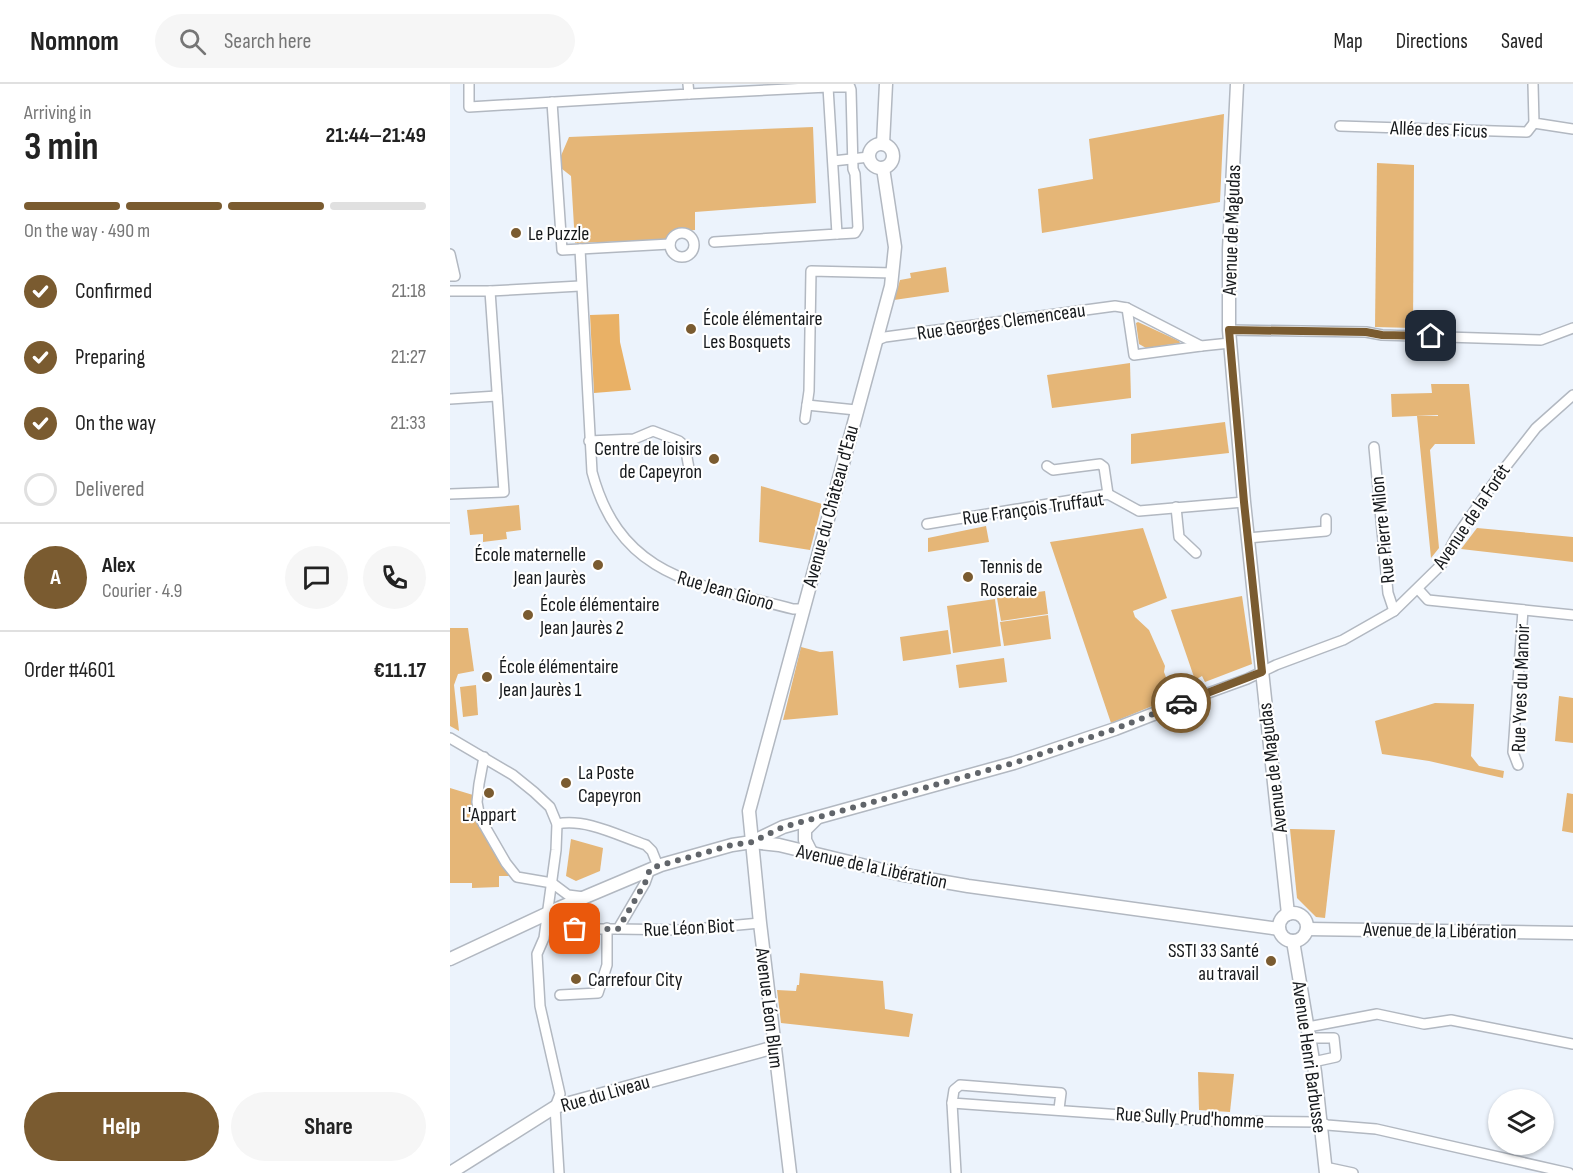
<!DOCTYPE html>
<html lang="en">
<head>
<meta charset="utf-8">
<style>
  body { margin:0; font-family:"Sofia Sans Condensed",sans-serif; background:#f6f6f6; color:#222; height:100vh; display:flex; flex-direction:column; font-size:22px; white-space:nowrap }
  * { box-sizing:border-box; margin:0 }
  p { font-size:20px; color:#767676 }
  .icon { flex:none; width:33px; height:33px; fill:none; stroke:currentColor; stroke-width:2; stroke-linecap:round; stroke-linejoin:round }
  .map { position:relative; flex:1; overflow:hidden }
  .side { display:flex; flex-direction:column; background:#fff; width:450px }
  .side>* { flex:none }
  .fabs { position:absolute; left:1038px; top:1005px; display:grid; gap:12px }
  .fabs a { display:grid; place-items:center; width:66px; height:66px; border-radius:50%; background:#fff; box-shadow:0 2px 4px #0004; font-size:30px }
  .pin { position:absolute; display:grid; place-items:center; width:51px; height:51px; color:#fff; margin:-26px; border-radius:12px; box-shadow:0 3px 9px #0006 }
  .courier { position:absolute; display:grid; place-items:center; width:60px; height:60px; margin:-30px; border:4px solid #7a5b30; border-radius:50%; background:#fff; color:#222; box-shadow:0 2px 8px #0007 }
  .summary em { font-style:normal; font-weight:700 }
  .summary div { display:flex; flex-direction:column-reverse }
  .summary { display:flex; align-items:center; justify-content:space-between; height:102px; padding:0 24px }
  h1 { font-size:39px; font-weight:700; line-height:45px }
  .bar { display:grid; grid-template-columns:repeat(4,1fr); gap:9px 6px; align-content:center; height:72px; padding:0 24px }
  .bar i { height:8px; border-radius:4px; background:#e0e0e0 }
  .bar .selected { background:#7a5b30 }
  .bar p { grid-column:span 4 }
  .line { display:flex; align-items:center; gap:15px; padding:0 24px; border-top:2px solid #e0e0e0 }
  .line div { flex:1 }
  .round { display:grid; place-items:center; flex:none; width:63px; height:63px; border-radius:32px; background:#f6f6f6 }
  ol { padding:0 24px; list-style:none }
  li { display:flex; align-items:center; gap:18px; height:66px }
  li p { margin-inline-start:auto }
  li .icon { padding:6px; border-radius:50%; background:#7a5b30; color:#fff; stroke-width:4 }
  li:last-child { color:#767676 }
  li i { width:33px; height:33px; border:3px solid #e0e0e0; border-radius:50% }
  .cta { display:flex; gap:12px; margin-top:auto; padding:12px 24px }
  .cta a { flex:1; height:69px; border-radius:36px; background:#7a5b30; color:#fff; font-size:24px; font-weight:700; line-height:69px; text-align:center }
  .cta a+a { background:#f6f6f6; color:#222 }
  header { display:flex; align-items:center; gap:36px; box-sizing:border-box; height:84px; padding:0 30px; background:#fff; border-bottom:2px solid #e0e0e0 }
  header strong { font-size:28px }
  nav { display:flex; gap:33px; margin-inline-start:auto; font-size:21px }
  .search { width:420px; height:54px; background:#f6f6f6; display:flex; align-items:center; gap:15px; box-sizing:border-box; padding:0 21px; border-radius:33px; color:#767676; font-size:22px }
  main { display:flex; flex:1; min-height:0 }
  .map>svg:first-child { display:block }
  .green { fill:#e5b677 }
  .forest { fill:#e9b166 }
  .lines { fill:none; stroke-linecap:round; stroke-linejoin:round }
  .street-casing { stroke:#b2b8c1; stroke-width:12 }
  .secondary-casing { stroke:#b2b8c1; stroke-width:15 }
  .street { stroke:#fff; stroke-width:9 }
  .secondary { stroke:#fff; stroke-width:12 }
  .done { stroke:#61656a; stroke-width:6; stroke-dasharray:0 10.8 }
  .route { stroke:#7a5b30; stroke-width:8 }
  .poi-dot { fill:#7a5b30; stroke:#fff; stroke-width:2 }
  .labels { text-anchor:middle; stroke-width:4.5; stroke-linejoin:round; paint-order:stroke }
  .street-label { font-size:20px; fill:#16191c; stroke:#fff }
  .poi-label { font-size:20px; fill:#16191c; stroke:#fff; text-anchor:start }
</style>
</head>
<body>
<header>
<strong>Nomnom</strong>
<div class="search"><svg class="icon" aria-label="search" viewBox="0 0 24 24"><circle cx="10" cy="10" r="6"/><path d="M15 15l6 6"/></svg>Search here</div>
<nav><a>Map</a><a>Directions</a><a>Saved</a></nav>
</header>
<main>
<section class="side">
<div class="summary"><div><h1>3 min</h1><p>Arriving in</p></div><em>21:44–21:49</em></div>
<div class="bar"><i class="selected"></i><i class="selected"></i><i class="selected"></i><i></i><p>On the way · 490 m</p></div>
<ol>
<li><svg class="icon" aria-label="check" viewBox="0 0 24 24"><path d="M5 12l5 5 9-10"/></svg>Confirmed<p>21:18</p></li>
<li><svg class="icon" aria-label="check" viewBox="0 0 24 24"><path d="M5 12l5 5 9-10"/></svg>Preparing<p>21:27</p></li>
<li><svg class="icon" aria-label="check" viewBox="0 0 24 24"><path d="M5 12l5 5 9-10"/></svg>On the way<p>21:33</p></li>
<li><i></i>Delivered</li>
</ol>
<div class="line" style="height:108px"><b class="round" style="background:#7a5b30;color:#fff">A</b><div><b>Alex</b><p>Courier · 4.9</p></div><a class="round"><svg class="icon" aria-label="chat" viewBox="0 0 24 24"><path d="M4 5h16v11H9l-5 4z"/></svg></a><a class="round"><svg class="icon" aria-label="phone" viewBox="0 0 24 24"><path d="M5 4h4l2 5-3 2q2 4 5 5l2-3 5 2v4C11 20 4 13 5 4z"/></svg></a></div>
<div class="line" style="height:78px"><div>Order #4601</div><b>€11.17</b></div>
<div class="cta"><a>Help</a><a>Share</a></div>
</section>
<div class="map">
<svg width="1123" height="1089" viewBox="0 0 1123 1089">
  <rect width="100%" height="100%" fill="#ecf3fc"/>
  <!-- green -->
  <g class="green">
    <polygon points="774,30 770,118 592,149 588,105 643,95 639,55"/>
    <polygon points="363,43 366,119 245,128 245,146 224,148 220,153 212,156 125,159 121,92 107,81 119,53"/>
    <polygon points="927,79 964,81 963,244 925,243"/>
    <polygon points="496,183 499,208 444,216 450,196 461,194 460,189"/>
    <polygon points="688,238 729,257 730,259 696,264 689,260 686,239"/>
    <polygon points="680,279 681,314 602,324 597,291"/>
    <polygon points="981,300 1019,300 1025,360 985,360 980,366 989,464 981,474 967,332 988,332 988,331 942,333 941,310 982,309"/>
    <polygon points="775,338 779,369 681,380 681,350"/>
    <polygon points="311,402 372,420 360,466 309,458"/>
    <polygon points="69,421 71,446 56,448 57,455 33,458 33,450 20,451 17,426"/>
    <polygon points="536,442 539,458 478,468 478,454"/>
    <polygon points="693,444 717,514 683,527 685,533 699,546 715,582 714,588 722,609 729,611 661,639 600,458"/>
    <polygon points="1027,444 1123,453 1123,478 1011,465"/>
    <polygon points="595,507 598,530 551,537 547,514"/>
    <polygon points="792,512 802,580 755,598 752,592 745,596 721,526"/>
    <polygon points="545,515 551,562 503,569 497,522"/>
    <polygon points="598,531 601,555 554,562 550,538"/>
    <polygon points="0,544 18,544 24,587 8,590 4,601 9,647 0,642"/>
    <polygon points="498,546 501,570 453,577 450,553"/>
    <polygon points="351,563 370,568 383,567 388,631 333,636"/>
    <polygon points="554,574 557,598 509,604 506,581"/>
    <polygon points="26,601 28,631 13,633 10,603"/>
    <polygon points="1109,612 1123,614 1123,659 1105,657"/>
    <polygon points="985,619 1024,620 1021,672 1029,682 1054,687 1053,694 979,677 932,670 925,637"/>
    <polygon points="0,704 23,711 22,725 26,726 26,733 60,792 49,792 49,803 22,804 22,799 0,799"/>
    <polygon points="1117,709 1123,710 1123,749 1112,747"/>
    <polygon points="840,745 885,746 875,834 866,833 847,814"/>
    <polygon points="121,755 153,764 150,787 126,797 116,792"/>
    <polygon points="350,889 433,897 435,925 463,930 459,953 331,939 327,906 346,907 347,901 349,901"/>
    <polygon points="748,988 784,990 780,1028 749,1026"/>
  </g>
  <!-- forest -->
  <polygon class="forest" points="169,230 170,258 181,306 144,309 140,231"/>
  <g class="lines">
    <defs>
      <g id="street">
        <polyline points="19,0 19,23 239,10 238,0"/>
        <polyline points="1083,0 1084,39 1123,45"/>
        <polyline points="378,3 400,3 401,6 403,85 405,90 408,144 405,149 387,150"/>
        <polyline points="239,10 378,3 387,150 264,158"/>
        <polyline points="102,18 112,166 220,160"/>
        <polyline points="890,42 1077,48 1084,39"/>
        <polyline points="383,77 419,73"/>
        <circle cx="232" cy="161" r="12"/>
        <path d="M130,165l12,223c29,108 107,112 201,137h9"/>
        <polyline points="0,170 5,192 0,192"/>
        <polyline points="0,207 40,207 130,202"/>
        <polyline points="677,224 684,271 751,262"/>
        <polyline points="779,246 916,248 932,251 1091,256 1123,244"/>
        <polyline points="425,257 435,253 665,222 677,224 751,262 780,259"/>
        <polyline points="0,315 47,312"/>
        <polyline points="357,321 406,326"/>
        <polyline points="355,335 359,307 361,187 443,189"/>
        <polyline points="139,357 184,355 203,347 229,357 235,362 240,390"/>
        <polyline points="924,363 938,509 944,527"/>
        <polyline points="597,382 603,386 650,380 654,383 658,410"/>
        <polyline points="0,410 54,408 40,207"/>
        <polyline points="726,423 729,453 746,469"/>
        <polyline points="477,440 658,410 689,427 794,418"/>
        <polyline points="798,454 876,447 876,435"/>
        <polyline points="968,505 978,516 1123,531"/>
        <polyline points="750,612 797,595 826,581 893,556 944,527 992,480 1006,453 1050,390 1086,344 1123,311"/>
        <polyline points="0,654 63,691 84,708 100,723 107,740 106,766 94,854 87,870 90,922 110,1010 105,1023 109,1089"/>
        <polyline points="34,673 29,700 27,718 30,734 56,779 67,793 102,799"/>
        <polyline points="1068,681 1063,668 1073,526"/>
        <path d="M107,740c29,-6 62,12 89,21l6,6 6,15"/>
        <polyline points="102,799 118,811 134,813"/>
        <polyline points="97,829 110,843 116,845 168,845 195,799 200,785"/>
        <polyline points="168,845 234,846 310,839"/>
        <polyline points="110,911 148,909 157,881 157,844"/>
        <polyline points="858,943 927,930 974,940 1001,936 1123,960"/>
        <polyline points="860,954 884,954 886,973 863,978"/>
        <polyline points="502,1019 506,1089"/>
        <polyline points="609,1025 611,1009 510,1001 504,1006 502,1019 758,1037 870,1038 877,1041 926,1045 1119,1089"/>
        <polyline points="875,1083 903,1089"/>
      </g>
      <g id="secondary">
        <polyline points="787,0 779,166 779,246 794,418 838,830"/>
        <circle cx="431" cy="72" r="12"/>
        <polyline points="433,60 436,0"/>
        <polyline points="302,758 333,743 564,679 665,645 750,612"/>
        <polyline points="361,768 355,756 355,746 367,734"/>
        <circle cx="843" cy="843" r="14"/>
        <polyline points="857,845 1123,849"/>
        <polyline points="843,857 865,988 876,1089"/>
        <polyline points="0,875 109,824 211,781 282,761 302,758 329,761 449,790 518,802 829,845"/>
        <polyline points="0,1089 105,1023 325,963"/>
        <polyline points="340,1089 310,839 299,727 441,202 445,163 433,84"/>
      </g>
    </defs>
    <!-- street casing -->
    <use href="#street" class="street-casing"/>
    <!-- secondary casing -->
    <use href="#secondary" class="secondary-casing"/>
    <!-- street -->
    <use href="#street" class="street"/>
    <!-- secondary -->
    <use href="#secondary" class="secondary"/>
  </g>
  <g class="lines">
    <!-- done -->
    <polyline class="done" points="125,845 168,845 195,799 200,785 208,782 282,761 302,758 333,743 564,679 665,645 731,619"/>
    <!-- route -->
    <polyline class="route" points="731,619 812,588 794,418 779,246 916,248 932,251 981,252"/>
  </g>
  <!-- markers -->
  <g class="poi-dot">
    <circle cx="66" cy="149" r="6"/>
    <circle cx="241" cy="245" r="6"/>
    <circle cx="264" cy="375" r="6"/>
    <circle cx="148" cy="481" r="6"/>
    <circle cx="518" cy="493" r="6"/>
    <circle cx="78" cy="531" r="6"/>
    <circle cx="37" cy="593" r="6"/>
    <circle cx="116" cy="699" r="6"/>
    <circle cx="39" cy="709" r="6"/>
    <circle cx="821" cy="877" r="6"/>
    <circle cx="126" cy="895" r="6"/>
  </g>
  <g class="labels">
    <!-- street labels -->
    <g class="street-label">
      <text transform="translate(989 45) rotate(2)" y="7">Allée des Ficus</text>
      <text transform="translate(781 146) rotate(-88)" y="7">Avenue de Magudas</text>
      <text transform="translate(551 237) rotate(-8)" y="7">Rue Georges Clemenceau</text>
      <text transform="translate(380 422) rotate(-75)" y="7">Avenue du Château d'Eau</text>
      <text transform="translate(583 424) rotate(-8)" y="7">Rue François Truffaut</text>
      <text transform="translate(1021 432) rotate(-56)" y="7">Avenue de la Forêt</text>
      <text transform="translate(932 446) rotate(-96)" y="7">Rue Pierre Milon</text>
      <text transform="translate(276 506) rotate(16)" y="7">Rue Jean Giono</text>
      <text transform="translate(1070 604) rotate(-88)" y="7">Rue Yves du Manoir</text>
      <text transform="translate(822 684) rotate(-97)" y="7">Avenue de Magudas</text>
      <text transform="translate(422 782) rotate(12)" y="7">Avenue de la Libération</text>
      <text transform="translate(239 843) rotate(-3)" y="7">Rue Léon Biot</text>
      <text transform="translate(990 846) rotate(1)" y="7">Avenue de la Libération</text>
      <text transform="translate(320 924) rotate(83)" y="7">Avenue Léon Blum</text>
      <text transform="translate(860 973) rotate(82)" y="7">Avenue Henri Barbusse</text>
      <text transform="translate(155 1009) rotate(-16)" y="7">Rue du Liveau</text>
      <text transform="translate(740 1033) rotate(3)" y="7">Rue Sully Prud'homme</text>
    </g>
    <!-- poi labels -->
    <g class="poi-label">
      <text x="78" y="156">Le Puzzle</text>
      <text x="253" y="241">École élémentaire<tspan x="253" dy="23">Les Bosquets</tspan></text>
      <text x="252" y="371" text-anchor="end">Centre de loisirs<tspan x="252" dy="23">de Capeyron</tspan></text>
      <text x="136" y="477" text-anchor="end">École maternelle<tspan x="136" dy="23">Jean Jaurès</tspan></text>
      <text x="530" y="489">Tennis de<tspan x="530" dy="23">Roseraie</tspan></text>
      <text x="90" y="527">École élémentaire<tspan x="90" dy="23">Jean Jaurès 2</tspan></text>
      <text x="49" y="589">École élémentaire<tspan x="49" dy="23">Jean Jaurès 1</tspan></text>
      <text x="128" y="695">La Poste<tspan x="128" dy="23">Capeyron</tspan></text>
      <text x="39" y="737" text-anchor="middle">L'Appart</text>
      <text x="809" y="873" text-anchor="end">SSTI 33 Santé<tspan x="809" dy="23">au travail</tspan></text>
      <text x="138" y="902">Carrefour City</text>
    </g>
  </g>
</svg>
<div class="fabs">
<a><svg class="icon" aria-label="layers" viewBox="0 0 24 24"><path d="M12 4l9 5-9 5-9-5zM3 14l9 5 9-5"/></svg></a>
</div>
<div class="pin" style="left:125px;top:845px;background:#ea580c"><svg class="icon" aria-label="bag" viewBox="0 0 24 24"><path d="M5 8h14l-1 12H6zM9 8a3 3 0 0 1 6 0"/></svg></div>
<div class="pin" style="left:981px;top:252px;background:#1f2937"><svg class="icon" aria-label="home" viewBox="0 0 24 24"><path d="M3 11l9-7 9 7M6 9v11h12V9"/></svg></div>
<div class="courier" style="left:731px;top:619px"><svg class="icon" aria-label="car" viewBox="0 0 24 24"><path d="M5 17H2v-5l4-1 3-4h7l3 4 3 1v5h-3M9 17h6M6 11h13"/><circle cx="7" cy="17" r="2"/><circle cx="17" cy="17" r="2"/></svg></div>
</div>
</main>
</body>
</html>
